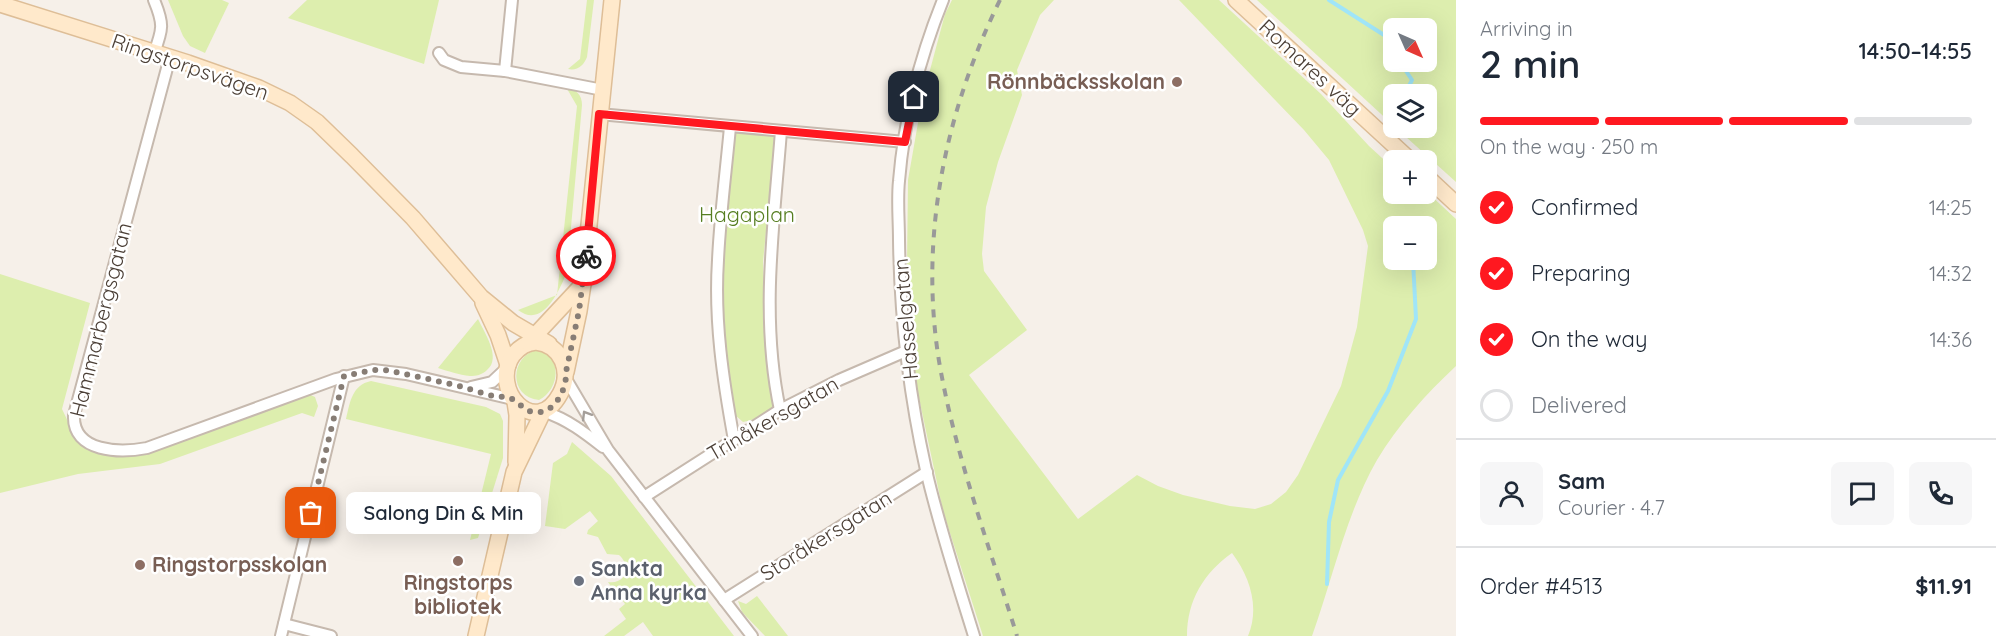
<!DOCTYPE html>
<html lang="en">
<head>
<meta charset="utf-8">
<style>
  body { margin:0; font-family:Quicksand,sans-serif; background:#f6f6f7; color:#1f2937; height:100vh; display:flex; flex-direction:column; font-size:22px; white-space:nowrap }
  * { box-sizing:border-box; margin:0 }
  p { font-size:20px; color:#747a83 }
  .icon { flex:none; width:33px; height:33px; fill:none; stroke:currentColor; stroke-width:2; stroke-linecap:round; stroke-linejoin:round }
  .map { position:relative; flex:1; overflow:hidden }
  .drawer { display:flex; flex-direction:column; background:#fff; width:540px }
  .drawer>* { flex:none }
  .needle { width:39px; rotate:135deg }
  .fabs { position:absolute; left:1383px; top:18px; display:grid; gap:12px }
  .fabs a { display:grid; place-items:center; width:54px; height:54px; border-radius:9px; background:#fff; box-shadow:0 6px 24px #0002; font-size:30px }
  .pin { position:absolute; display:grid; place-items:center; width:51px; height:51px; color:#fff; margin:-26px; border-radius:12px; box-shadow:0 3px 9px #0006 }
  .courier { position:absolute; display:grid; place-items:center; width:60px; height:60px; margin:-30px; border:4px solid #ff1820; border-radius:50%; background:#fff; color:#222; box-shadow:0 2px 8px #0007 }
  .bubble { position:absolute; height:42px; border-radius:9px; background:#fff; box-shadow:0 6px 24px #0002; font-size:20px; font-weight:600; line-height:42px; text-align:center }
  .head em { font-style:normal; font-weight:600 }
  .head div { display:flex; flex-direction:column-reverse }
  .head { display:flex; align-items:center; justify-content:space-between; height:102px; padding:0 24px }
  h1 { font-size:39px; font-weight:600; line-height:45px }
  .bar { display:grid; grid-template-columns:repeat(4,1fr); gap:9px 6px; align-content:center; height:72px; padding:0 24px }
  .bar i { height:8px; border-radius:4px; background:#e0e1e3 }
  .bar .current { background:#ff1820 }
  .bar p { grid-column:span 4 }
  .line { display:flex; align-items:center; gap:15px; padding:0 24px; border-top:2px solid #e0e1e3 }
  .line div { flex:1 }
  .round { display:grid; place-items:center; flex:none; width:63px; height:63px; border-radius:9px; background:#f6f6f7 }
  ol { padding:0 24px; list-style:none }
  li { display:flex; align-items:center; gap:18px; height:66px }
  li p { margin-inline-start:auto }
  li .icon { padding:6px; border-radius:50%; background:#ff1820; color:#fff; stroke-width:4 }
  li:last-child { color:#747a83 }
  li i { width:33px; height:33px; border:3px solid #e0e1e3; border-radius:50% }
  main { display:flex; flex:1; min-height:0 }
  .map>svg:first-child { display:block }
  .green { fill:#ddeeae; fill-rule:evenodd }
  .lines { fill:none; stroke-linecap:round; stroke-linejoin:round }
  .stream { stroke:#a0e5f8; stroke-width:4 }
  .street-casing { stroke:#c6b9ae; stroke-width:14 }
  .secondary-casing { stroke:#debe97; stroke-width:18 }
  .street { stroke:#fff; stroke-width:10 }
  .secondary { stroke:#ffe9cb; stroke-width:15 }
  .rail { stroke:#999; stroke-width:4; stroke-dasharray:8 8; stroke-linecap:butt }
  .oneway { stroke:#a59f9a }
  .done { stroke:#877d75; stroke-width:6; stroke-dasharray:0 10.8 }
  .route { stroke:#ff1820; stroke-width:8 }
  .education-dot { fill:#8d6e63; stroke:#fff; stroke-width:2 }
  .worship-dot { fill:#6b7280; stroke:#fff; stroke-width:2 }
  .labels { text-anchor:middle; stroke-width:5; stroke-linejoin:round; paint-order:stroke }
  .street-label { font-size:21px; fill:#4b3f36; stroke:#fff }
  .education-label { font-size:21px; font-weight:bold; fill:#785e54; stroke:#fff; text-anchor:end }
  .park-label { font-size:21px; fill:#567e21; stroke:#fff }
  .worship-label { font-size:21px; font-weight:bold; fill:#5b616d; stroke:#fff; text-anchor:start }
</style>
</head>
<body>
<main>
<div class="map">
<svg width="1456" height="636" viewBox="0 0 1456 636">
  <rect width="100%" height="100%" fill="#f6f0e9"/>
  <!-- green -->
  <g class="green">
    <polygon points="168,0 222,0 229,3 205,53 190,46 183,36"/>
    <polygon points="307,0 439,0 424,64 288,18"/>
    <path d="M587,0h7l-7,57c-3,8 -9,14 -19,12l12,-10z"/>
    <path d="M952,0h102l-14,15 -23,55 5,25 -24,67 -12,45 -4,47 2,17 43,59 -58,45 109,144 59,-44 21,11 25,9 47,11 25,3 16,-5 15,-12 12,-17 43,-89 16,-59 11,-81 -5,-16 -34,-70 -25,-30 -125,-130h40l102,94 48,52 24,22 1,26 33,-2 29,27v147c-30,28 -58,59 -79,94 -31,54 -44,118 -65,176h-64c12,-29 2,-59 -16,-83 -28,20 -45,47 -45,83h-204l-40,-125 -27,-127 -9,-119 1,-85 14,-80 23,-86zM1394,226h32v34h-32z"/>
    <path d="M1257,0h199v182l-60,-54h30v-34h-32l-1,31zM1394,28h32v34h-32z"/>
    <path d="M566,87c10,3 16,7 16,18l-15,167c-8,19 -24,57 -49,38l39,-15 20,-189z"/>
    <path d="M737,129l33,3 5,7 -12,123 3,70 9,72c-8,9 -19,16 -32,18l-8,-7c-9,-49 -16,-101 -14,-152 2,-41 8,-83 12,-124z"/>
    <polygon points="0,274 90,303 62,409 73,432 125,453 306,393 315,397 318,406 314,417 302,413 160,464 78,474 0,493"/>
    <path d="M478,319c6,13 24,39 9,51 -5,5 -11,6 -17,6 -11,-1 -22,-5 -32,-8z"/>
    <path d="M537,350c26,6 23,39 2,50 -31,-3 -29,-44 -2,-50z"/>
    <path d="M371,381l115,26 14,7 3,7v37l-25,80 -8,2 21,-86 -145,-35c4,-17 6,-34 25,-38z"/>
    <path d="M572,442l39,34 123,160h-81l-10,-14 -19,14h-20l22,-17 -7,-10 6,-5 -5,-7 -6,5 -3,-3 5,-5 -8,-12c18,3 24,-16 11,-27l-12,-1 -9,-17 -11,-3 1,-4 10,-9 -8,-10 -25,18 -20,-3 8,-63 14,-9z"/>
    <polygon points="757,596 788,636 765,636 742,612 738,601 746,604"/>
  </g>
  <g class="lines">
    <!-- stream -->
    <g class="stream">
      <polyline points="1329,0 1384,35 1394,51"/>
      <polyline points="1400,62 1412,80 1405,94"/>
      <polyline points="1394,122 1394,123"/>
      <polyline points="1327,584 1329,522 1338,480 1388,391 1416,319 1413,260"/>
    </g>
    <defs>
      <g id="street">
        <path d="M154,0c10,24 9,29 0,53"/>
        <path d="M943,0c-23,57 -39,120 -44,181 -2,19 0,39 0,59 1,77 10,154 27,230 13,56 31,111 48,166"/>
        <polyline points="439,53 444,60 461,67 505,71 603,90"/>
        <path d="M170,57l-96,358c-2,38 47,38 73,33l189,-69 37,-9 33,4 107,25"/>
        <polyline points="505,71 512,0"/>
        <polyline points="599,114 905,142"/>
        <path d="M730,127c-4,44 -10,89 -12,133 -4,61 5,120 16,180"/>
        <polyline points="566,379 608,450 752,636"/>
        <polyline points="471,387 492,382 508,367"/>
        <path d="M780,410c-20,-93 -6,-186 1,-279"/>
        <path d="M545,412c22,7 40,21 58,35"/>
        <polyline points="644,497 780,410 839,380 906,351"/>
        <polyline points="724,600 927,472"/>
        <polyline points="284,624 331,636"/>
        <polyline points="281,636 344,376"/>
      </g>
      <g id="secondary">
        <polyline points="1236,0 1410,160"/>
        <polyline points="0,4 188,63 259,88 290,103 317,122 352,156 413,218 481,297 513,323 549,344"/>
        <polyline points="1426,176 1456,204"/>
        <polyline points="483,303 498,335 508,365"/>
        <path d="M536,342c26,3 36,30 24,52 -25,46 -71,-5 -47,-39 7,-8 13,-12 23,-13z"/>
        <polyline points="528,343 583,284"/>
        <polyline points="566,372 579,311 583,284 612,0"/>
        <polyline points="515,402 517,415 516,462"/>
        <polyline points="476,636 514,472 543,412"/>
      </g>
    </defs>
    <!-- street casing -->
    <use href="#street" class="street-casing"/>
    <!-- secondary casing -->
    <use href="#secondary" class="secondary-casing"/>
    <!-- street -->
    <use href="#street" class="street"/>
    <!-- secondary -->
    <use href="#secondary" class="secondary"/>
    <!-- rail -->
    <path class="rail" d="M1000,0c-55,112 -81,237 -61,361 16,94 50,184 78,275"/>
  </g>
  <!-- one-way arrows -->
  <defs><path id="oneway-chevron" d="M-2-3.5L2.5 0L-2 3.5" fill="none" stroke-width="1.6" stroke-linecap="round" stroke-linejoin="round" transform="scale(1.5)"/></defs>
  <use class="oneway" href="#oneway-chevron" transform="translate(586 415) rotate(-121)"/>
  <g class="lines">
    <!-- done -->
    <path class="done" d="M311,513l33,-137 29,-6h12c26,5 52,11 78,17 10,3 21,7 31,9 6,1 13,0 18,3 10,6 15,15 28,13 17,-2 27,-25 26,-40l13,-61 7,-55"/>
    <!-- route -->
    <polyline class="route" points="586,256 599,114 905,142 914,97"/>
  </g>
  <!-- markers -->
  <g class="education-dot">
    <circle cx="1177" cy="82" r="6"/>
    <circle cx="458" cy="561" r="6"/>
    <circle cx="140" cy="565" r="6"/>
  </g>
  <circle class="worship-dot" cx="579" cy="581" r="6"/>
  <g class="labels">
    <!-- street labels -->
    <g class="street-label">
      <text transform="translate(190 67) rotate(19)" y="7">Ringstorpsvägen</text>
      <text transform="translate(1310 68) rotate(43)" y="7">Romares väg</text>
      <text transform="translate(906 319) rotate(-95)" y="7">Hasselgatan</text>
      <text transform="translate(101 320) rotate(-76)" y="7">Hammarbergsgatan</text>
      <text transform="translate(773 419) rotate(-30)" y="7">Trinåkersgatan</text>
      <text transform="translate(826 536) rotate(-32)" y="7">Storåkersgatan</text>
    </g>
    <!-- education labels -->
    <g class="education-label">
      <text x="1165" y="89">Rönnbäcksskolan</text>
      <text x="152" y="572" text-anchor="start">Ringstorpsskolan</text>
      <text x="458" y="590" text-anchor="middle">Ringstorps<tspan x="458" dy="24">bibliotek</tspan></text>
    </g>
    <!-- park labels -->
    <g class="park-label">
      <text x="747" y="222">Hagaplan</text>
    </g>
    <!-- worship labels -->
    <g class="worship-label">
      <text x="591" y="576">Sankta<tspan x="591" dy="24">Anna kyrka</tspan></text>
    </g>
  </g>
</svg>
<div class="fabs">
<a><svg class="needle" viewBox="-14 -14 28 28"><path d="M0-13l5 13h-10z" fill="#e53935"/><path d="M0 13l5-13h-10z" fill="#747a83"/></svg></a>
<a><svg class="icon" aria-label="layers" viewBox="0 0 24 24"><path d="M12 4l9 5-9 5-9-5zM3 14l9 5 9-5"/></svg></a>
<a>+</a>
<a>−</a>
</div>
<div class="pin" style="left:311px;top:513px;background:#ea580c"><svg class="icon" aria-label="bag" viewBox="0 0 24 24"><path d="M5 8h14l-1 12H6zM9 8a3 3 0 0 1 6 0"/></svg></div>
<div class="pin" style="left:914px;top:97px;background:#1f2937"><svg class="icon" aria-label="home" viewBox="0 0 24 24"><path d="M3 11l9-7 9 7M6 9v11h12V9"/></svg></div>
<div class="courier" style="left:586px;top:256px"><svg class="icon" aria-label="bike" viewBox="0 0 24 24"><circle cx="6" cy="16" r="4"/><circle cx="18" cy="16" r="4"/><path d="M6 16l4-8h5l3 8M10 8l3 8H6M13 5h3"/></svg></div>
<div class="bubble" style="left:346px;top:492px;width:195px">Salong Din &amp; Min</div>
</div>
<section class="drawer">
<div class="head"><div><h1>2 min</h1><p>Arriving in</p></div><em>14:50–14:55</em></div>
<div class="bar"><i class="current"></i><i class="current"></i><i class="current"></i><i></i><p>On the way · 250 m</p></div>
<ol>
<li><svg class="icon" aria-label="check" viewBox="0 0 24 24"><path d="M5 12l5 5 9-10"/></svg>Confirmed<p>14:25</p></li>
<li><svg class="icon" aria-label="check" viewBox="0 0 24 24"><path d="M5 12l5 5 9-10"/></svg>Preparing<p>14:32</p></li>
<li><svg class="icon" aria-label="check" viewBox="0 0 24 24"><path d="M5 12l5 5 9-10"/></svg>On the way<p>14:36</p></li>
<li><i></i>Delivered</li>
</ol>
<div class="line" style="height:108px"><a class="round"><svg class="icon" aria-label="person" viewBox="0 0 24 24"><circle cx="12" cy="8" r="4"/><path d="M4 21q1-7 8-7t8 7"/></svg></a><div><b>Sam</b><p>Courier · 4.7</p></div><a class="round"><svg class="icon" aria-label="chat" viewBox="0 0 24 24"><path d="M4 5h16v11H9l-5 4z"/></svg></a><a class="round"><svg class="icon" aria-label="phone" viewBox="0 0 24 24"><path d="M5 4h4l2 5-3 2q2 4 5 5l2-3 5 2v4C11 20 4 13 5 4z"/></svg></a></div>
<div class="line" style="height:78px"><div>Order #4513</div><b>$11.91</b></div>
</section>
</main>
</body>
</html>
